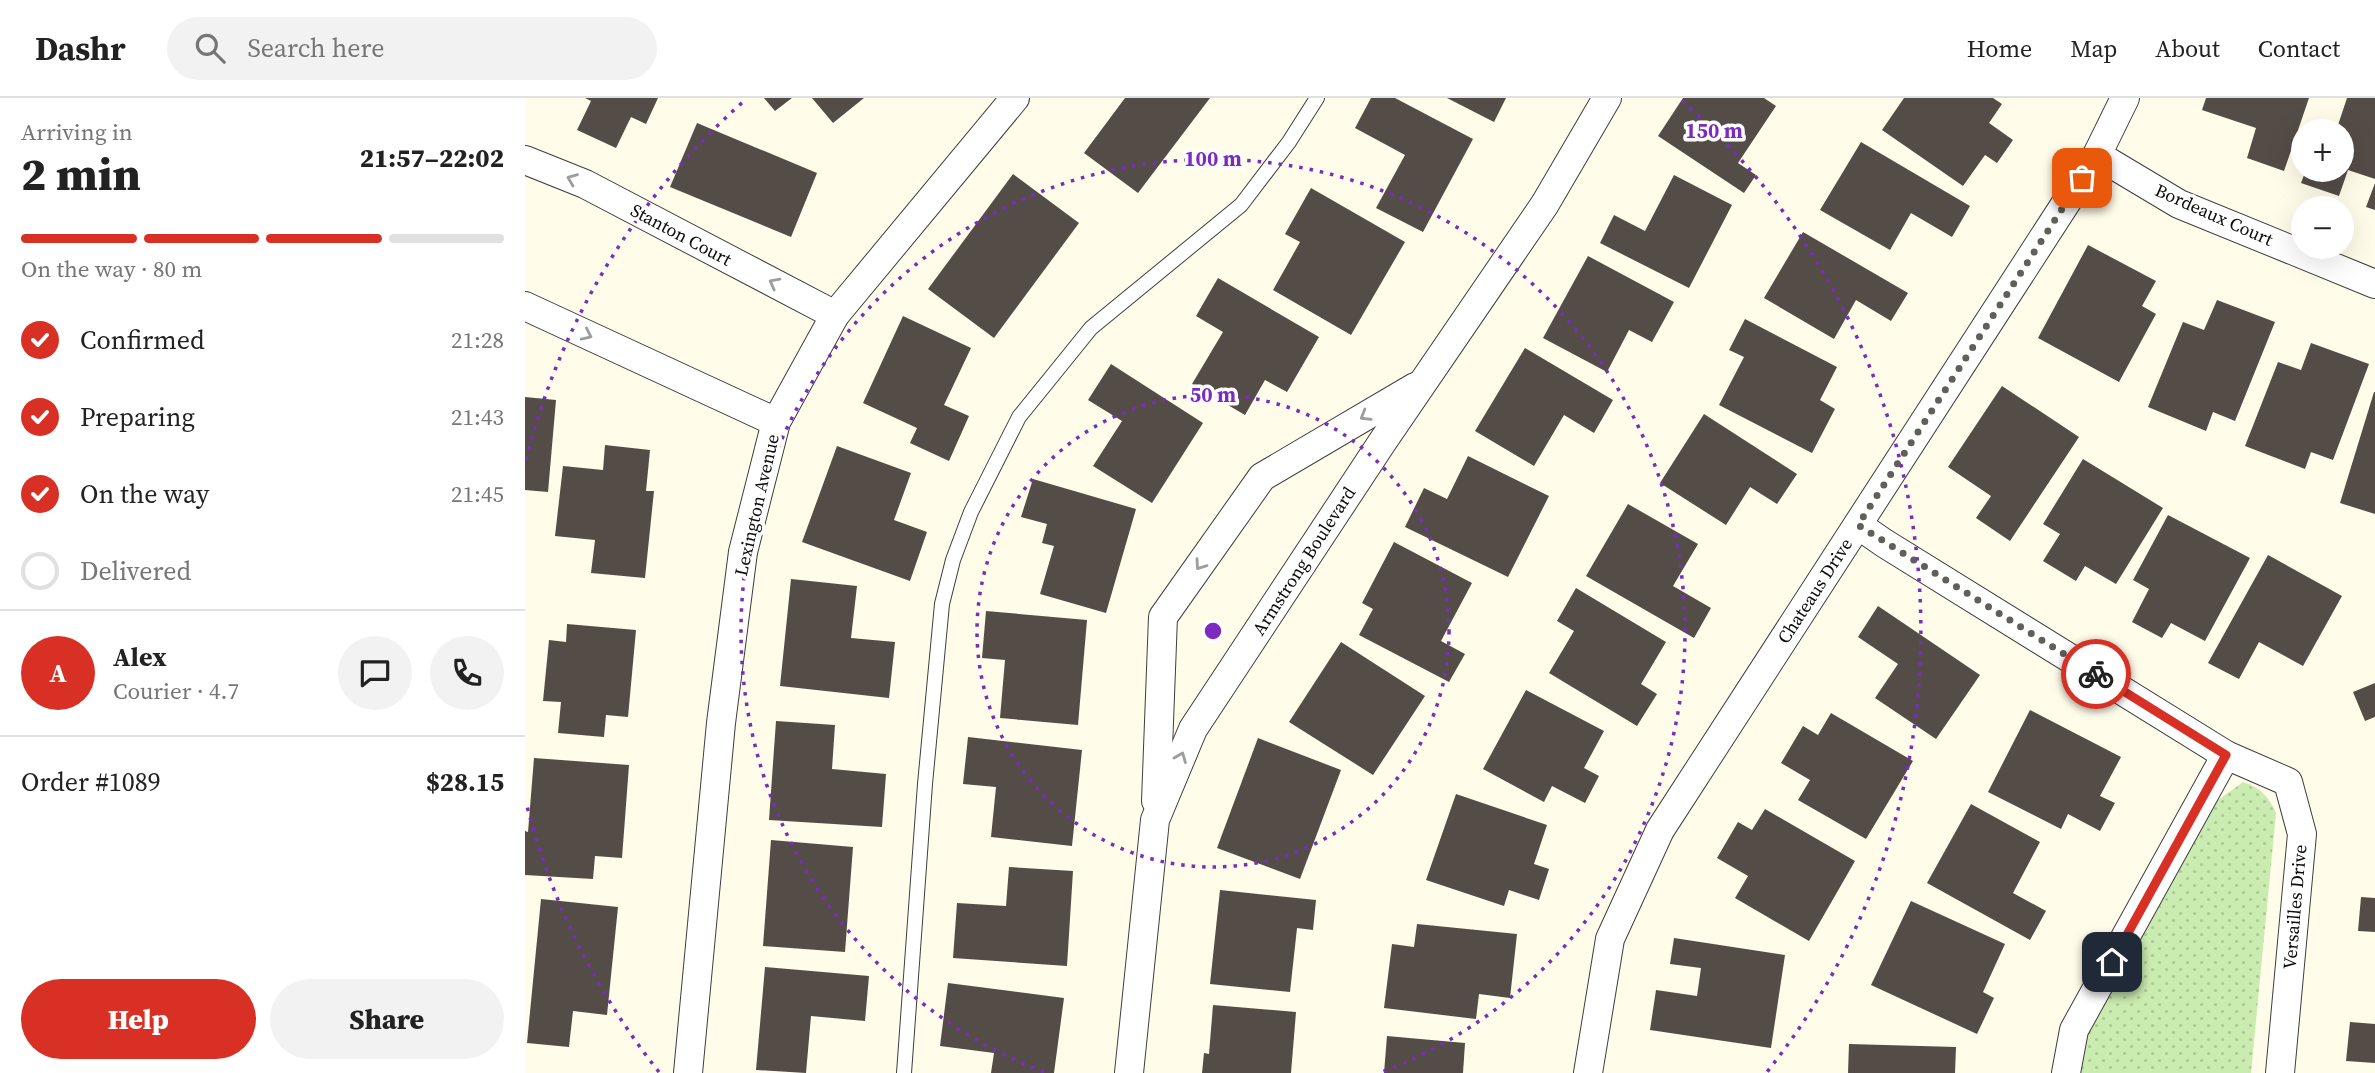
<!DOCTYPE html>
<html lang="en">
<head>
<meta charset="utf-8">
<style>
  body { margin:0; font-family:"Source Serif 4",serif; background:#f2f2f2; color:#222; height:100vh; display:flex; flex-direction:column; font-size:26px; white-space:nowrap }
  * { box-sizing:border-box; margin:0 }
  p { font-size:23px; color:#767676 }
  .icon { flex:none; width:38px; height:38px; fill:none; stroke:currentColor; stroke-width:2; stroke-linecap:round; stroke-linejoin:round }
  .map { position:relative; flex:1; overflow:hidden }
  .side { display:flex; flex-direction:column; background:#fff; width:525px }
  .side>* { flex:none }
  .tools { position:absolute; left:1766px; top:21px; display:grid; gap:14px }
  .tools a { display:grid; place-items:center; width:63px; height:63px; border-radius:50%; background:#fff; box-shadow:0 7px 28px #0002; font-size:35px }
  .pin { position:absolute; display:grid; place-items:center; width:60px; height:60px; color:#fff; margin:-30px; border-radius:14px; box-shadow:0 4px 10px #0006 }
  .courier { position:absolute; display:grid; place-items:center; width:70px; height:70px; margin:-35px; border:5px solid #d93025; border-radius:50%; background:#fff; color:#222; box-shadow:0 2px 9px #0007 }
  .overview em { font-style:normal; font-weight:800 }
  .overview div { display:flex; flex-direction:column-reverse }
  .overview { display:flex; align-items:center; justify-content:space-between; height:119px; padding:0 21px }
  h1 { font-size:46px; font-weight:800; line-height:52px }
  .bar { display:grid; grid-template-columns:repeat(4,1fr); gap:10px 7px; align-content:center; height:84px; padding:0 21px }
  .bar i { height:9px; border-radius:5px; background:#e0e0e0 }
  .bar .active { background:#d93025 }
  .bar p { grid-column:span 4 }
  .line { display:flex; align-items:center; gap:18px; padding:0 21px; border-top:2px solid #e0e0e0 }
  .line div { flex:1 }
  .round { display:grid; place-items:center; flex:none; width:74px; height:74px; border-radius:37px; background:#f2f2f2 }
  ol { padding:0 21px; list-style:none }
  li { display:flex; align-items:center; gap:21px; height:77px }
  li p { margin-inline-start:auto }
  li .icon { padding:7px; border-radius:50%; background:#d93025; color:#fff; stroke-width:4 }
  li:last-child { color:#767676 }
  li i { width:38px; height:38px; border:4px solid #e0e0e0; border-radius:50% }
  .button { display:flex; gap:14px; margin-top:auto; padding:14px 21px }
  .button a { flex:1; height:80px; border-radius:42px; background:#d93025; color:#fff; font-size:28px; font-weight:800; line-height:80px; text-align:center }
  .button a+a { background:#f2f2f2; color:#222 }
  header { display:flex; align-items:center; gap:42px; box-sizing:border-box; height:98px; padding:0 35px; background:#fff; border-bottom:2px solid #e0e0e0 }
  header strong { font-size:33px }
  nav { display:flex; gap:38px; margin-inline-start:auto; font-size:24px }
  .search { width:490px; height:63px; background:#f2f2f2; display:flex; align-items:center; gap:18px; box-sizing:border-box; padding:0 24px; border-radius:38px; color:#767676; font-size:26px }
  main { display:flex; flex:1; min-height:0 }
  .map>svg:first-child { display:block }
  .park { fill:url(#park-dots) }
  .building { fill:#544d47 }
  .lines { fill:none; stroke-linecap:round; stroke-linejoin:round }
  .service-casing { stroke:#3e3e3e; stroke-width:16 }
  .minor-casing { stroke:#3e3e3e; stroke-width:30 }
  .service { stroke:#fff; stroke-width:14 }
  .minor { stroke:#fff; stroke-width:28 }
  .oneway { stroke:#9d9d9d }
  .done { stroke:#605f59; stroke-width:7; stroke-dasharray:0 12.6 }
  .route { stroke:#d93025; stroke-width:9 }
  .ring { fill:none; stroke:#7b2cbf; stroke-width:3.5; stroke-dasharray:3.5 7 }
  .labels { text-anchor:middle; stroke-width:7; stroke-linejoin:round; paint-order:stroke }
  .street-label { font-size:18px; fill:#0b0b0b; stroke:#fff }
  .centre { fill:#7b2cbf; stroke:#fff; stroke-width:3.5 }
  .ring-label { font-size:21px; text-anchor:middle; font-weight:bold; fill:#7b2cbf; stroke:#fff; stroke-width:7; stroke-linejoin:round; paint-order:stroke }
</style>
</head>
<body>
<header>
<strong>Dashr</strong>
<div class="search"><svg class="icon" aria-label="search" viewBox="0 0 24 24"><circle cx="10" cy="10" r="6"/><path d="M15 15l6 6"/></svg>Search here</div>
<nav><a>Home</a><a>Map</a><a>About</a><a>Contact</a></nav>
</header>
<main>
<section class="side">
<div class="overview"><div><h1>2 min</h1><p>Arriving in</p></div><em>21:57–22:02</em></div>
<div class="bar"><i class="active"></i><i class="active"></i><i class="active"></i><i></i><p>On the way · 80 m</p></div>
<ol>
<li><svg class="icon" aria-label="check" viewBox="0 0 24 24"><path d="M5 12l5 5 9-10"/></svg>Confirmed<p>21:28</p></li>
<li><svg class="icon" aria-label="check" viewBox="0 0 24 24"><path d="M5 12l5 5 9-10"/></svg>Preparing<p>21:43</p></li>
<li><svg class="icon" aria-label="check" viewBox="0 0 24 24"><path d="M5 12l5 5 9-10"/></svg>On the way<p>21:45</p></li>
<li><i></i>Delivered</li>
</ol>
<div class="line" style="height:126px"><b class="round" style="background:#d93025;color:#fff">A</b><div><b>Alex</b><p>Courier · 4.7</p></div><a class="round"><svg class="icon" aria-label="chat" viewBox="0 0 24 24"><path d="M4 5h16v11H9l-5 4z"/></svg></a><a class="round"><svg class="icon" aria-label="phone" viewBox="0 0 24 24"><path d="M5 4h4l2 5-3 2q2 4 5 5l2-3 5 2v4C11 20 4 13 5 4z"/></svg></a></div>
<div class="line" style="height:91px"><div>Order #1089</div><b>$28.15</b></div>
<div class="button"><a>Help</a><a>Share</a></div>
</section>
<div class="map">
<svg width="1850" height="975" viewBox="0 0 1850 975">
  <defs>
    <pattern id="park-dots" width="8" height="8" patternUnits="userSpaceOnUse" patternTransform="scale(1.75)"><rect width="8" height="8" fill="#cbecb0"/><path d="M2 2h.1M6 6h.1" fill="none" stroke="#adc996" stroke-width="1.8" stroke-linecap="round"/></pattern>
  </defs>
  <rect width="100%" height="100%" fill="#fffce9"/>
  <!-- park -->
  <path class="park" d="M1718,684c18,6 25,14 33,31l-25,260h-174l14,-53 127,-220z"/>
  <!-- building -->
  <g class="building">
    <polygon points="60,0 133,0 121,26 106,19 91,50 52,32 66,3"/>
    <polygon points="239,0 267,0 250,13"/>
    <polygon points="287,0 339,0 308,25"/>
    <polygon points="600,0 685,0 613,95 559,55"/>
    <polygon points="846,0 870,0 948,41 898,134 851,110 880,57 830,30"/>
    <polygon points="922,0 981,0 969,24"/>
    <polygon points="1158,0 1239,0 1251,8 1213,65 1231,77 1219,95 1133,38"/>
    <polygon points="1379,0 1468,0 1477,6 1464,25 1488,42 1472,65 1460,57 1438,88 1357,32"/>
    <polygon points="1681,0 1784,0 1759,73 1722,60 1731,30 1677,12"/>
    <polygon points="1822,0 1850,0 1850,81 1823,72 1814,98 1776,85 1781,72 1816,72 1816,33 1811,33"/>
    <polygon points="172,25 292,75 266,139 145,89"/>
    <polygon points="1336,44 1445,108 1427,139 1386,115 1365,152 1295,112"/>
    <polygon points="488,76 554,125 469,240 403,191"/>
    <polygon points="1149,77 1207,107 1164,190 1075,145 1089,117 1120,133"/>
    <polygon points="1850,85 1850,112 1841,109"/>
    <polygon points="786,90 880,144 826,237 748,192 775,144 760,136"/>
    <polygon points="1278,134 1383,195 1366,223 1331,202 1309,241 1239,200"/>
    <polygon points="1563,147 1631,183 1617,208 1631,216 1594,284 1513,240"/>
    <polygon points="1063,158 1149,204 1127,244 1104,232 1082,274 1018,240"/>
    <polygon points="693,180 794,239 762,294 740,282 720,317 667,286 698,234 671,218"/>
    <polygon points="1692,202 1750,224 1710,323 1688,314 1681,333 1623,309 1658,224 1679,232"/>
    <polygon points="378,218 446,250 419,307 444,318 424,363 385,345 392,330 338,305"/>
    <polygon points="1220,221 1312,269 1295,302 1310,311 1287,355 1194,307 1219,259 1204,252"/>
    <polygon points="1786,245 1844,266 1808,362 1786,354 1780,371 1720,348 1753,264 1776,272"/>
    <polygon points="1000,250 1088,302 1069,335 1039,317 1009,368 950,333"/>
    <polygon points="586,266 678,325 627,405 568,368 597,323 563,302"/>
    <polygon points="1477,288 1554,339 1485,443 1451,420 1466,398 1423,369"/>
    <polygon points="1849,294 1850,294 1850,416 1815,405"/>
    <polygon points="0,299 31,302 23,394 0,392"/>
    <polygon points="1179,316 1272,376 1252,406 1225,389 1201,427 1135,385"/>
    <polygon points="80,347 125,352 121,393 129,393 120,480 66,475 70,442 30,438 38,368 78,372"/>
    <polygon points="312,348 386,375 369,422 402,434 385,483 277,444"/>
    <polygon points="943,358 1024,398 983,479 880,429 899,390 922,401"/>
    <polygon points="1558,361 1638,410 1591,486 1560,468 1551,483 1518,463 1535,436 1518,426"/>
    <polygon points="508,381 611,411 581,515 515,496 529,448 517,445 522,426 496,419"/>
    <polygon points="1103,406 1173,446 1148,488 1186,510 1169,540 1061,478"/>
    <polygon points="1643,417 1725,460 1680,543 1646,525 1637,540 1607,524 1624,491 1608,482"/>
    <polygon points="869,444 947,485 916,543 940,556 924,584 834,537 848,511 837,505"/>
    <polygon points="1743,457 1817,498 1778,568 1734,544 1714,581 1683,565"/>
    <polygon points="266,481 332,488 326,540 370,544 364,600 255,588"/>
    <polygon points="1051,490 1141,544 1116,586 1132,596 1112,628 1024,575 1049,533 1032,523"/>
    <polygon points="1353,508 1455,577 1411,641 1350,600 1373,566 1333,539"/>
    <polygon points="461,513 562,522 553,627 475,620 480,562 457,560"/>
    <polygon points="42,526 111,532 103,619 81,617 79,639 33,635 36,604 18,603 24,542 41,544"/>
    <polygon points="816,544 900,598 848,677 764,624"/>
    <polygon points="1850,585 1850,619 1840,623 1828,594"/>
    <polygon points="1001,592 1079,633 1059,670 1074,678 1060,705 1027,688 1019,704 958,671"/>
    <polygon points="1505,612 1596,659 1575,698 1590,705 1575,733 1543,716 1536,731 1463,694"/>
    <polygon points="1306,615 1388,663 1341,741 1273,702 1285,682 1256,665 1278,628 1293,637"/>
    <polygon points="251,623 310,627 307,671 361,676 357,729 244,722"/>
    <polygon points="443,639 557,652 547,748 466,739 471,689 438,686"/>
    <polygon points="733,640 816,672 775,781 692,750"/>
    <polygon points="9,660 104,667 97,760 70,758 68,781 0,777 0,733 3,734"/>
    <polygon points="931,696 1022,727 1009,766 1024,771 1014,802 984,792 979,808 901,782"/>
    <polygon points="1446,706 1515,744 1488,795 1521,813 1505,842 1402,785"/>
    <polygon points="1240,711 1330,763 1284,843 1210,800 1223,778 1192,760 1213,724 1227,732"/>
    <polygon points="246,742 328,749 320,854 238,848"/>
    <polygon points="484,769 548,773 542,868 428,860 432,805 481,808"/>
    <polygon points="695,792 791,802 788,832 772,830 765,894 685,886"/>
    <polygon points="1836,799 1850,800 1850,834 1833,833"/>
    <polygon points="16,801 93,809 82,917 48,913 44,949 2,945"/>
    <polygon points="1386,803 1480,846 1458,894 1469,900 1452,936 1346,887"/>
    <polygon points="892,826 992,836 985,900 954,896 951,921 859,910 867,846 889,849"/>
    <polygon points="1149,840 1260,857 1246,950 1125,932 1131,892 1172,898 1176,870 1145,866"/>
    <polygon points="240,869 344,878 340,923 286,918 281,975 231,972"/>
    <polygon points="423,885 539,900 529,975 466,975 469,955 415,948"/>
    <polygon points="688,907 771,914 766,975 677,975 679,955 684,956"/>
    <polygon points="1825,924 1850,926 1850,965 1821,963"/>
    <polygon points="862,938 940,945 938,975 859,975"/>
    <polygon points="1324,946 1431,949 1430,975 1323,975"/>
  </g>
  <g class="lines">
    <defs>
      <polyline id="service" points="379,975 400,686 417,506 428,462 446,414 494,319 566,230 716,107 764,44 792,0"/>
      <g id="minor">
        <polyline points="1572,57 1654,106 1850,186"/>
        <polyline points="0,62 60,86 310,217"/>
        <polyline points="0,208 251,324"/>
        <polyline points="1333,427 1359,445 1701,657 1763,684 1777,736 1755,975"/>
        <polyline points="631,703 638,519 737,379 890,289"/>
        <polyline points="163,975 196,625 218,454 251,324 310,217 490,0"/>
        <polyline points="604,975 630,722 668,631 858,343 1020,106 1082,0"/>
        <polyline points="1063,975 1085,841 1135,732 1572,57 1600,0"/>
        <polyline points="1541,975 1549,932 1701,657"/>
      </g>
    </defs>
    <!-- service casing -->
    <use href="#service" class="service-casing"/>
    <!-- minor casing -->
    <use href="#minor" class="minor-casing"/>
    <!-- service -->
    <use href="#service" class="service"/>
    <!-- minor -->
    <use href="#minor" class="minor"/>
  </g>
  <!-- one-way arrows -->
  <defs><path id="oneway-chevron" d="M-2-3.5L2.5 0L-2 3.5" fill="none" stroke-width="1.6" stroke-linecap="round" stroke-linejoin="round" transform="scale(1.75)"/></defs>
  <g class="oneway">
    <use href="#oneway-chevron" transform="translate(47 81) rotate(-158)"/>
    <use href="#oneway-chevron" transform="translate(249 185) rotate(-152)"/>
    <use href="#oneway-chevron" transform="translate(62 237) rotate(25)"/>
    <use href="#oneway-chevron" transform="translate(840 318) rotate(149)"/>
    <use href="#oneway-chevron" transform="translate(675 467) rotate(125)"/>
    <use href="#oneway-chevron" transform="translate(656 659) rotate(-68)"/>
  </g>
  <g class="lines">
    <!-- done -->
    <polyline class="done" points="1557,80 1333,427 1571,576"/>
    <!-- route -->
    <polyline class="route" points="1571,576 1701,657 1587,864"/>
  </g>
  <!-- distance rings -->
  <g class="ring">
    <circle cx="688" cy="533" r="236"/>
    <path d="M519 974A472 472 0 1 1 857 974"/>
    <path d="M134 974A708 708 0 0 1 1 704M1 362A708 708 0 0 1 219 3M1157 3A708 708 0 0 1 1242 974"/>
  </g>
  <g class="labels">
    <!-- street labels -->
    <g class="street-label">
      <text transform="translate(1689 117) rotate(24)" y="6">Bordeaux Court</text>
      <text transform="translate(156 137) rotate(28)" y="6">Stanton Court</text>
      <text transform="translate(232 407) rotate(-77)" y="6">Lexington Avenue</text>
      <text transform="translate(779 463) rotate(-57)" y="6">Armstrong Boulevard</text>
      <text transform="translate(1290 493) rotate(-57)" y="6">Chateaus Drive</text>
      <text transform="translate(1770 809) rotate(-85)" y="6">Versailles Drive</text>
    </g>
  </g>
  <circle cx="688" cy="533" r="10" class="centre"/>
  <g class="ring-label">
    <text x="1189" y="40">150 m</text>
    <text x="688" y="68">100 m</text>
    <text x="688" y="304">50 m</text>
  </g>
</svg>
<div class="tools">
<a>+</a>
<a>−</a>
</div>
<div class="pin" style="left:1557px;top:80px;background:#ea580c"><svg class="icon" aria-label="bag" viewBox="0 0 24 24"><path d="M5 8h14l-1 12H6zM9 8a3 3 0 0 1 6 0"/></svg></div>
<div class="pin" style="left:1587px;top:864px;background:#1f2937"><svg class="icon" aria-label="home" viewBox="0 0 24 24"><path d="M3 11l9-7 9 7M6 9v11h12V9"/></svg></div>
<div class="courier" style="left:1571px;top:576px"><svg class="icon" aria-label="bike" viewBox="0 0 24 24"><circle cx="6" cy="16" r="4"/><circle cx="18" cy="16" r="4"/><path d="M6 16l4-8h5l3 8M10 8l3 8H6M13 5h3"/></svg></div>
</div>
</main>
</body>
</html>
